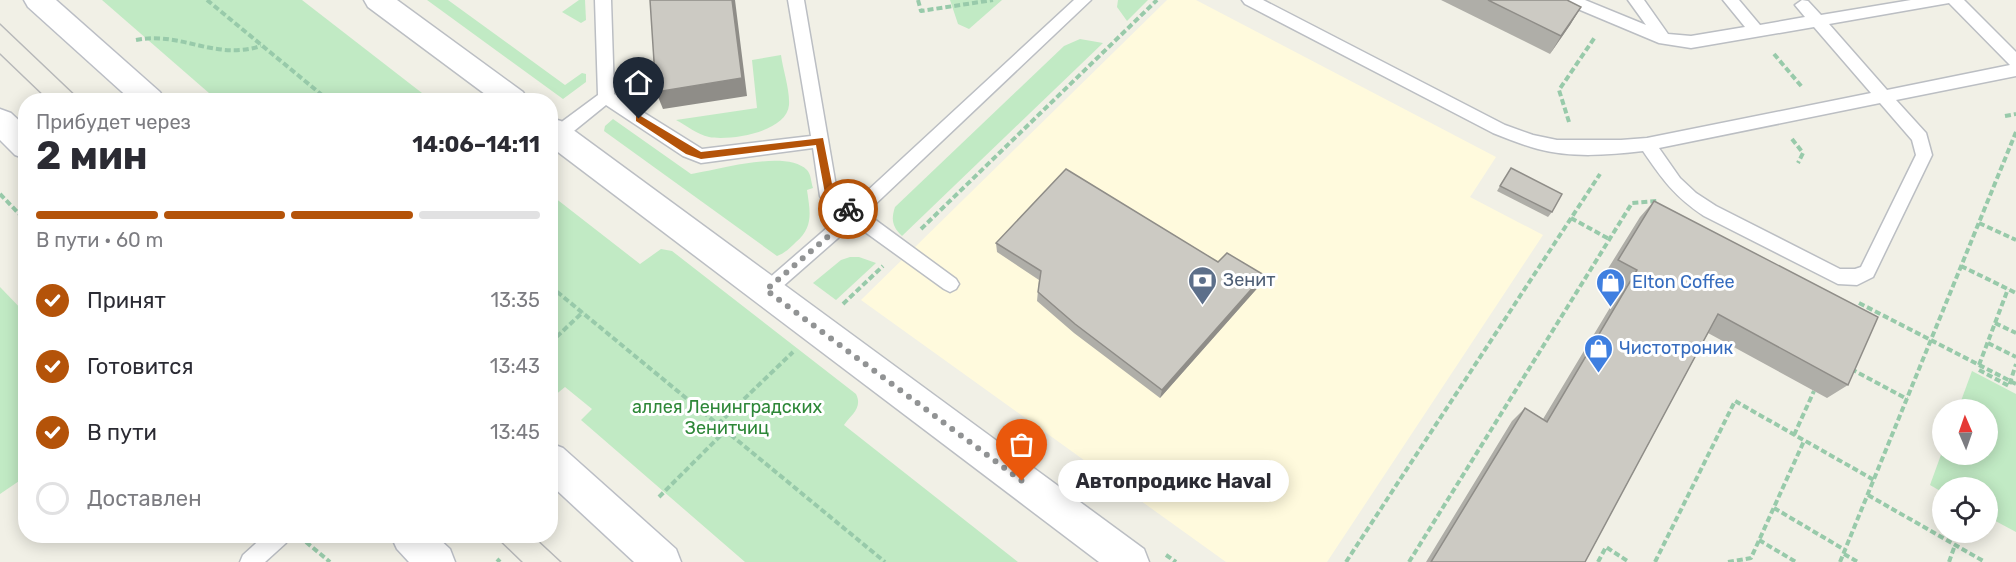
<!DOCTYPE html>
<html lang="ru">
<head>
<meta charset="utf-8">
<style>
  body { margin:0; font-family:Rubik,sans-serif; background:#f7f7f7; color:#2b2b33; height:100vh; display:flex; flex-direction:column; font-size:22px; white-space:nowrap }
  * { box-sizing:border-box; margin:0 }
  p { font-size:20px; color:#7c7c81 }
  .icon { flex:none; width:33px; height:33px; fill:none; stroke:currentColor; stroke-width:2; stroke-linecap:round; stroke-linejoin:round }
  .map { position:relative; flex:1; overflow:hidden }
  .details { position:absolute; left:18px; top:93px; width:540px; height:450px; display:flex; flex-direction:column; background:#fff; border-radius:24px; box-shadow:0 3px 15px #0003 }
  .details>* { flex:none }
  .needle { width:39px; rotate:358deg }
  .controls { position:absolute; left:1932px; top:399px; display:grid; gap:12px }
  .controls a { display:grid; place-items:center; width:66px; height:66px; border-radius:50%; background:#fff; box-shadow:0 3px 15px #0003; font-size:30px }
  .pin { position:absolute; display:grid; place-items:center; width:51px; height:51px; color:#fff; margin:-62px -26px; border-radius:50% 50% 50% 0; rotate:-45deg; box-shadow:0 0 6px #0007 }
  .pin .icon { rotate:45deg }
  .courier { position:absolute; display:grid; place-items:center; width:60px; height:60px; margin:-30px; border:4px solid #b45309; border-radius:50%; background:#fff; color:#222; box-shadow:0 2px 8px #0007 }
  .bubble { position:absolute; height:42px; border-radius:21px; background:#fff; box-shadow:0 3px 15px #0003; font-size:20px; font-weight:700; line-height:42px; text-align:center }
  .head em { font-style:normal; font-weight:700 }
  .head div { display:flex; flex-direction:column-reverse }
  .head { display:flex; align-items:center; justify-content:space-between; height:102px; padding:0 18px }
  h1 { font-size:39px; font-weight:700; line-height:45px }
  .bar { display:grid; grid-template-columns:repeat(4,1fr); gap:9px 6px; align-content:center; height:72px; padding:0 18px }
  .bar i { height:8px; border-radius:4px; background:#e1e1e2 }
  .bar .active { background:#b45309 }
  .bar p { grid-column:span 4 }
  ol { padding:0 18px; list-style:none }
  li { display:flex; align-items:center; gap:18px; height:66px }
  li p { margin-inline-start:auto }
  li .icon { padding:6px; border-radius:50%; background:#b45309; color:#fff; stroke-width:4 }
  li:last-child { color:#7c7c81 }
  li i { width:33px; height:33px; border:3px solid #e1e1e2; border-radius:50% }
  .map>svg:first-child { display:block }
  .commercial { fill:#fffadd }
  .green { fill:#c1eac4 }
  .lines { fill:none; stroke-linecap:round; stroke-linejoin:round }
  .service-casing { stroke:#bbbec3; stroke-width:3 }
  .minor-casing { stroke:#bbbec3; stroke-width:3 }
  .secondary-casing { stroke:#bbbec5; stroke-width:3 }
  .path { stroke:#98caaa; stroke-width:4; stroke-dasharray:6 3; stroke-linecap:butt }
  .service { fill:#fff; fill-rule:evenodd }
  .minor { fill:#fff; fill-rule:evenodd }
  .secondary { fill:#fff; fill-rule:evenodd }
  .tram { stroke:#b7b8b9; stroke-width:1.5 }
  .wall { fill:#afaea8 }
  .shaded-wall { fill:#8f8d88 }
  .building { fill:#cccac3; stroke:#8f8d88; stroke-width:1.5 }
  .route { fill:#b45309 }
  .done { stroke:#919394; stroke-width:6; stroke-dasharray:0 10.8 }
  .labels { text-anchor:middle; stroke-width:6; stroke-linejoin:round; paint-order:stroke }
  .service-label { font-size:18px; fill:#4e5e75; stroke:#fff; text-anchor:start }
  .shop-label { font-size:18px; fill:#366cbe; stroke:#fff; text-anchor:start }
  .park-label { font-size:18px; fill:#2e8738; stroke:#fff }
</style>
</head>
<body>
<div class="map">
<svg width="2016" height="562" viewBox="0 0 2016 562">
  <rect width="100%" height="100%" fill="#f1f0e6"/>
  <!-- commercial -->
  <polygon class="commercial" points="1167,0 1196,0 1496,157 1470,197 1543,235 1327,562 1226,562 861,300"/>
  <!-- green -->
  <g class="green">
    <polygon points="102,0 302,0 431,100 217,100"/>
    <polygon points="427,0 448,0 565,85 582,73 586,74 586,82 563,99"/>
    <polygon points="579,0 585,0 586,20 581,23 562,12"/>
    <polygon points="950,0 1002,0 969,29 958,24"/>
    <polygon points="1118,0 1148,0 1127,21 1117,7"/>
    <path d="M1080,39l23,4 -201,193c-10,-9 -11,-17 -7,-29l169,-161z"/>
    <path d="M781,55c2,15 9,35 8,50 -2,27 -59,36 -80,32 -12,-3 -22,-11 -33,-17l81,-12 -5,-48z"/>
    <path d="M613,119l78,55c27,-4 95,-25 116,-4 4,4 4,12 6,18l-6,2c3,21 7,37 -11,52 -6,6 -11,11 -19,14l-173,-125 1,-5z"/>
    <path d="M550,194l90,70 21,-15 11,2 184,143c7,14 -5,21 -12,31l174,137h-273l-164,-142 11,-11 -27,-22 -11,9 -3,-3z"/>
    <polygon points="850,257 859,257 876,263 836,300 813,283 841,260"/>
    <polygon points="0,287 26,314 25,477 0,494"/>
    <polygon points="1972,371 2016,394 2016,532 1988,517 1988,488 1942,488 1942,492 1930,485 1942,452 1942,454 1988,454 1988,410 1958,409"/>
  </g>
  <g class="lines">
    <defs>
      <g id="service">
        <polygon points="595,0 611,0 614,94 702,149 811,136 788,0 804,0 837,192 853,204 1074,0 1091,0 866,213 956,279 959,284 956,289 950,292 944,289 854,224 773,295 767,298 761,295 758,290 761,285 842,215 823,201 820,196 813,148 701,163 683,156 606,105 564,139 558,140 552,139 552,129 598,95"/>
        <path d="M1242,0h21l242,125 28,10 24,5h64l26,-2 224,-45 -57,-66 -123,21 -32,-5 -93,-39 -3,-4h22l61,25 -18,-25h16l24,34 23,2 54,-9 -22,-27h16l21,25 45,-8 -10,-12 7,-5 6,1 13,14 90,-15h53l52,52v24l-120,24 30,33 6,22 -59,122 -16,8 -19,-1 -134,-68c-29,-19 -42,-37 -61,-65 -35,4 -71,7 -105,-2 -15,-4 -30,-10 -45,-16l-248,-129zM1949,3l61,62 -123,25 -58,-66zM1880,103l32,37 4,15 -55,112 -6,2h-15l-124,-63 -20,-13 -16,-15 -21,-30z"/>
        <polygon points="264,536 289,536 286,543 265,562 240,562 243,555"/>
      </g>
      <g id="minor">
        <polygon points="364,0 397,0 523,92 528,100 493,100 368,7"/>
        <polygon points="550,118 561,121 1144,549 1149,562 1099,562 550,146"/>
      </g>
      <g id="secondary">
        <polygon points="24,0 56,0 160,92 165,100 131,100 28,7"/>
        <polygon points="0,109 11,113 26,127 26,159 15,155 0,140"/>
        <polygon points="550,443 563,448 676,549 681,562 634,562 550,484"/>
        <polygon points="391,536 436,536 450,549 455,562 409,562 397,549"/>
      </g>
    </defs>
    <!-- service casing -->
    <use href="#service" class="service-casing"/>
    <!-- minor casing -->
    <use href="#minor" class="minor-casing"/>
    <!-- secondary casing -->
    <use href="#secondary" class="secondary-casing"/>
    <!-- path -->
    <g class="path">
      <polyline points="207,0 328,100"/>
      <polyline points="918,0 921,11 993,0"/>
      <path d="M136,40c46,-9 78,21 125,6"/>
      <polyline points="1774,54 1802,87"/>
      <polyline points="2005,116 2016,114"/>
      <polyline points="1569,122 1559,90 1595,37"/>
      <polyline points="1792,139 1803,153 1798,163"/>
      <polyline points="0,194 26,221"/>
      <polyline points="1571,218 1609,239"/>
      <polyline points="1979,223 2016,240"/>
      <polyline points="921,229 1157,0"/>
      <polyline points="1961,266 2016,293"/>
      <polyline points="550,286 885,562"/>
      <polyline points="1859,303 2016,384"/>
      <polyline points="843,304 883,266"/>
      <polyline points="1995,323 2016,333"/>
      <polyline points="550,343 583,312"/>
      <polyline points="1988,343 2016,357"/>
      <polyline points="1979,365 2008,289"/>
      <polyline points="1851,369 1907,399"/>
      <polyline points="1979,370 2009,386 2016,364"/>
      <polyline points="718,424 793,352"/>
      <polyline points="1794,435 1814,391"/>
      <polyline points="1868,495 1985,562"/>
      <polyline points="659,497 725,431"/>
      <polyline points="1774,508 1845,550"/>
      <polyline points="1759,540 1796,562"/>
      <polyline points="306,542 330,562"/>
      <polyline points="1844,554 1858,562"/>
      <polyline points="1166,555 1176,562"/>
      <polyline points="497,559 500,562"/>
      <polyline points="1346,562 1600,174"/>
      <polyline points="1409,562 1632,203 1657,201"/>
      <polyline points="1598,562 1606,547 1629,562"/>
      <polyline points="1655,562 1735,401 1874,480"/>
      <polyline points="1728,562 1751,558 1804,441"/>
      <polyline points="1840,562 2016,132"/>
      <polyline points="1949,562 1955,545"/>
    </g>
    <!-- service -->
    <use href="#service" class="service"/>
    <!-- minor -->
    <use href="#minor" class="minor"/>
    <!-- secondary -->
    <use href="#secondary" class="secondary"/>
    <!-- tram -->
    <g class="tram">
      <polyline points="0,24 80,100"/>
      <polyline points="0,54 48,100"/>
      <polyline points="495,536 522,562"/>
      <polyline points="533,536 561,562"/>
    </g>
  </g>
  <!-- wall -->
  <g class="wall">
    <polygon points="1441,0 1567,0 1581,7 1570,25 1550,54"/>
    <polygon points="1511,168 1552,212 1548,217 1497,191"/>
    <polygon points="1654,201 1848,385 1827,398 1708,333 1585,562 1426,562 1512,421 1525,408 1543,419 1623,286 1604,275 1640,217"/>
    <polygon points="996,243 1218,262 1261,284 1160,398 1074,333 1037,301 1039,280 997,252"/>
  </g>
  <!-- shaded-wall -->
  <g class="shaded-wall">
    <polygon points="732,0 735,0 747,96 663,109 656,92"/>
    <polygon points="1581,7 1570,25 1550,54 1561,36"/>
    <polygon points="1264,275 1261,284 1160,398 1162,390"/>
  </g>
  <!-- building -->
  <g class="building">
    <polygon points="650,0 732,0 742,78 656,92"/>
    <polygon points="1488,0 1567,0 1581,7 1561,36"/>
    <polygon points="1511,168 1562,194 1552,212 1500,186"/>
    <polygon points="1066,169 1218,262 1227,253 1264,275 1162,390 1075,324 1038,292 1041,271 996,243"/>
    <polygon points="1654,201 1878,317 1848,385 1718,314 1585,562 1431,562 1525,408 1547,422 1637,270 1618,260"/>
  </g>
  <!-- route -->
  <polygon class="route" points="639,115 701,152 823,138 834,194 852,209 851,212 845,212 826,199 816,145 701,159 686,154 636,121 636,116"/>
  <g class="lines">
    <!-- done -->
    <polyline class="done" points="848,209 854,214 766,290 1022,481"/>
  </g>
  <!-- icons -->
  <defs>
    <symbol id="bank-pin" viewBox="-11 -11 22 30"><path d="M0 17L-7.5 6A9.5 9.5 0 1 1 7.5 6Z" fill="#5c6f8a" stroke="#fff"/><path d="M-6-4H6V4H-6ZM0-2.3a2.3 2.3 0 1 0 0 4.6a2.3 2.3 0 1 0 0-4.6Z" fill="#fff"/></symbol>
    <symbol id="shop-pin" viewBox="-11 -11 22 30"><path d="M0 17L-7.5 6A9.5 9.5 0 1 1 7.5 6Z" fill="#3f7fe0" stroke="#fff"/><path d="M-5-2.5h2.3a2.7 3.5 0 0 1 5.4 0H5L5.5 6h-11ZM-1.5-2.5h3a1.5 2.3 0 0 0-3 0Z" fill="#fff"/></symbol>
  </defs>
  <g fill-rule="evenodd">
    <use href="#bank-pin" x="1186" y="264" width="33" height="45"/>
    <use href="#shop-pin" x="1594" y="266" width="33" height="45"/>
    <use href="#shop-pin" x="1582" y="332" width="33" height="45"/>
  </g>
  <g class="labels">
    <!-- service labels -->
    <g class="service-label">
      <text x="1223" y="286">Зенит</text>
    </g>
    <!-- shop labels -->
    <g class="shop-label">
      <text x="1632" y="288">Elton Coffee</text>
      <text x="1619" y="354">Чистотроник</text>
    </g>
    <!-- park labels -->
    <g class="park-label">
      <text x="727" y="413">аллея Ленинградских<tspan x="727" dy="21">Зенитчиц</tspan></text>
    </g>
  </g>
</svg>
<div class="controls">
<a><svg class="needle" viewBox="-14 -14 28 28"><path d="M0-13l5 13h-10z" fill="#e53935"/><path d="M0 13l5-13h-10z" fill="#7c7c81"/></svg></a>
<a><svg class="icon" aria-label="locate" viewBox="0 0 24 24"><circle cx="12" cy="12" r="6"/><path d="M12 2v4M12 18v4M2 12h4M18 12h4"/></svg></a>
</div>
<div class="pin" style="left:1022px;top:481px;background:#ea580c"><svg class="icon" aria-label="bag" viewBox="0 0 24 24"><path d="M5 8h14l-1 12H6zM9 8a3 3 0 0 1 6 0"/></svg></div>
<div class="pin" style="left:639px;top:119px;background:#1f2937"><svg class="icon" aria-label="home" viewBox="0 0 24 24"><path d="M3 11l9-7 9 7M6 9v11h12V9"/></svg></div>
<div class="courier" style="left:848px;top:209px"><svg class="icon" aria-label="bike" viewBox="0 0 24 24"><circle cx="6" cy="16" r="4"/><circle cx="18" cy="16" r="4"/><path d="M6 16l4-8h5l3 8M10 8l3 8H6M13 5h3"/></svg></div>
<div class="bubble" style="left:1058px;top:460px;width:231px">Автопродикс Haval</div>
<section class="details">
<div class="head"><div><h1>2 мин</h1><p>Прибудет через</p></div><em>14:06–14:11</em></div>
<div class="bar"><i class="active"></i><i class="active"></i><i class="active"></i><i></i><p>В пути · 60 m</p></div>
<ol>
<li><svg class="icon" aria-label="check" viewBox="0 0 24 24"><path d="M5 12l5 5 9-10"/></svg>Принят<p>13:35</p></li>
<li><svg class="icon" aria-label="check" viewBox="0 0 24 24"><path d="M5 12l5 5 9-10"/></svg>Готовится<p>13:43</p></li>
<li><svg class="icon" aria-label="check" viewBox="0 0 24 24"><path d="M5 12l5 5 9-10"/></svg>В пути<p>13:45</p></li>
<li><i></i>Доставлен</li>
</ol>
</section>
</div>
</body>
</html>
